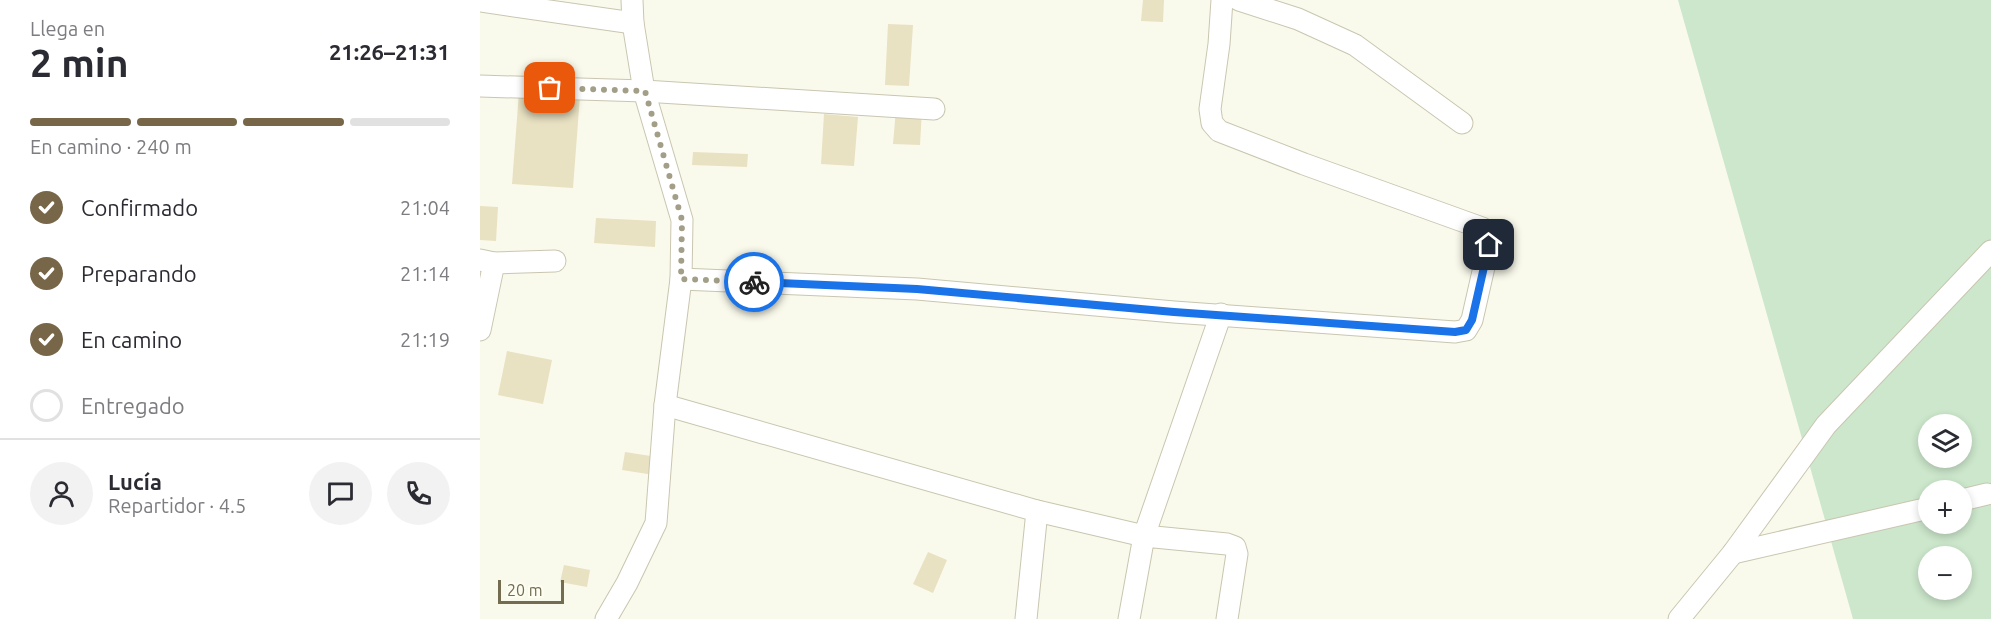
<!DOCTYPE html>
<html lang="es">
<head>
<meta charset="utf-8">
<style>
  body { margin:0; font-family:Ubuntu,sans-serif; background:#f2f2f3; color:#2b2b33; height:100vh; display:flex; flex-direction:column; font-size:22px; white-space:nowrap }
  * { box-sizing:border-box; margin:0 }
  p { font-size:20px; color:#7c7c81 }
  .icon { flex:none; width:33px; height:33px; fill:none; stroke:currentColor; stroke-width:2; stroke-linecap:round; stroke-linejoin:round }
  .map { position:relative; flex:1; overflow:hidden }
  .drawer { display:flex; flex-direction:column; background:#fff; width:480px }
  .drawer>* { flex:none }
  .tools { position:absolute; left:1438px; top:414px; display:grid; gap:12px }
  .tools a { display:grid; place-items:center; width:54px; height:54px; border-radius:50%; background:#fff; box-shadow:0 3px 9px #0003; font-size:30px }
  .scale { position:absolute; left:18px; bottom:15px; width:66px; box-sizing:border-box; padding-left:6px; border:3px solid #736c51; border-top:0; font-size:16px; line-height:21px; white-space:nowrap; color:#736c51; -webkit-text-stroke:4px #fdfdf2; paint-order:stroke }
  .pin { position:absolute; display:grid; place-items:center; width:51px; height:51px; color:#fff; margin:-26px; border-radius:12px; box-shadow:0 3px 9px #0006 }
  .courier { position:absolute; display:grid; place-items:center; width:60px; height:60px; margin:-30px; border:4px solid #1a73e8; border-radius:50%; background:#fff; color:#222; box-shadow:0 2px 8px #0007 }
  .summary em { font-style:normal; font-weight:700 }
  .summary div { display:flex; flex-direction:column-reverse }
  .summary { display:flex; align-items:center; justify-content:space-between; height:102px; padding:0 30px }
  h1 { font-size:39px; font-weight:700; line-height:45px }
  .bar { display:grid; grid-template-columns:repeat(4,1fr); gap:9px 6px; align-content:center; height:72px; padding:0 30px }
  .bar i { height:8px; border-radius:4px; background:#e1e1e2 }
  .bar .active { background:#776648 }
  .bar p { grid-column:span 4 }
  .line { display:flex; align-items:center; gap:15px; padding:0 30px; border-top:2px solid #e1e1e2 }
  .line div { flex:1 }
  .round { display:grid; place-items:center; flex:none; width:63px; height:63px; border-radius:32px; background:#f2f2f3 }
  ol { padding:0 30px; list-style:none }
  li { display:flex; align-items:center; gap:18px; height:66px }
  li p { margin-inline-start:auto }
  li .icon { padding:6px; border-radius:50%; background:#776648; color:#fff; stroke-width:4 }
  li:last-child { color:#7c7c81 }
  li i { width:33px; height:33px; border:3px solid #e1e1e2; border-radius:50% }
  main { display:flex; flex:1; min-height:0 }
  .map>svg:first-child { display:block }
  .green { fill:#cce7cc; fill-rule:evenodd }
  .building { fill:#e8e1c2 }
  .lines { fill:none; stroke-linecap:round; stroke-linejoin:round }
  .street-casing { stroke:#c9c6b0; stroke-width:23 }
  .street { stroke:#fff; stroke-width:21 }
  .done { stroke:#a29e87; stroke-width:6; stroke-dasharray:0 10.8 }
  .route { stroke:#1a73e8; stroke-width:8 }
</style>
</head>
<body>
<main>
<section class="drawer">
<div class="summary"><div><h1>2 min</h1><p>Llega en</p></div><em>21:26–21:31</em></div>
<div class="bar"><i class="active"></i><i class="active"></i><i class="active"></i><i></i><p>En camino · 240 m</p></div>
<ol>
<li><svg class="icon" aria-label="check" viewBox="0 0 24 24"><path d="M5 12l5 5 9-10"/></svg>Confirmado<p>21:04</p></li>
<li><svg class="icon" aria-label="check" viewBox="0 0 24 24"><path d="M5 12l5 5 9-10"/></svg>Preparando<p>21:14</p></li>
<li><svg class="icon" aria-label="check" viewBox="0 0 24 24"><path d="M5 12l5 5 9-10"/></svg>En camino<p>21:19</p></li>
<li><i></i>Entregado</li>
</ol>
<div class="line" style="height:108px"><a class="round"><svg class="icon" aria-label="person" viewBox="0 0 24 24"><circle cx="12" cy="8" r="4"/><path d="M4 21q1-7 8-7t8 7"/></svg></a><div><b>Lucía</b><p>Repartidor · 4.5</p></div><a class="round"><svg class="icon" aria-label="chat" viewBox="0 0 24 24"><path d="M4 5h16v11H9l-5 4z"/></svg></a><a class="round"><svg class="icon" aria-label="phone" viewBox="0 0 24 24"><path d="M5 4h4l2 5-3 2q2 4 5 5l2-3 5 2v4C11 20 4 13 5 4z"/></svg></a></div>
</section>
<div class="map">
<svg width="1511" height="619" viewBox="0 0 1511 619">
  <rect width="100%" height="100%" fill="#fafaec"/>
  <!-- green -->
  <path class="green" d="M1198,0h313v619h-138zM1449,424h33v34h-33zM1449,490h33v34h-33zM1449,556h33v34h-33z"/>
  <!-- building -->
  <g class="building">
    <polygon points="663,0 684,0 683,22 661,21"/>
    <polygon points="408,24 433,25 429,86 405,85"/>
    <polygon points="39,92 100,96 93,188 32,184"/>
    <polygon points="416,109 442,110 440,145 413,144"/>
    <polygon points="344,114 378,117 374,166 341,164"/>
    <polygon points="213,152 268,154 267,167 212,165"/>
    <polygon points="0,206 18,207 16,241 0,240"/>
    <polygon points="116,218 176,221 175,247 114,243"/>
    <polygon points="27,351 72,360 63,404 18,395"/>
    <polygon points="145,452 177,457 174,475 142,470"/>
    <polygon points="448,552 467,560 453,593 433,584"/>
    <polygon points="84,565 110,570 107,587 80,582"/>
  </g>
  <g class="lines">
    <defs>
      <g id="street">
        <polyline points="759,0 818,19 875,45 982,123"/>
        <polyline points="0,1 153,23"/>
        <polyline points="0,86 164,91 454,109"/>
        <polyline points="0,260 14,263 75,261"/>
        <polyline points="201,279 437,289 694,312 975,332 986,330 992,320 1009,245 1009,235 1002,228 824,164 739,131 732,123 730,109 739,44 742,0"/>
        <polyline points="0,330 14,263"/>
        <polyline points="185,405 557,511 664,536 741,314"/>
        <polyline points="1482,500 1507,494"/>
        <polyline points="1253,553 1449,508"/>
        <polyline points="126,619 147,583 176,523 185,405 201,279 202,220 164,91 153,23 152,0"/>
        <polyline points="546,619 557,511"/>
        <polyline points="649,619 664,536 747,544 755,547 757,554 747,619"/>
        <polyline points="1199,619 1253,553 1346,425 1511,251"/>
      </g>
    </defs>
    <!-- street casing -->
    <use href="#street" class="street-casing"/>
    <!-- street -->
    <use href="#street" class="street"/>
  </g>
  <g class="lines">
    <!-- done -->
    <polyline class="done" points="70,88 165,91 202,220 201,279 274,282"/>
    <!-- route -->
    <polyline class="route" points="274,282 437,289 694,312 975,332 986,330 992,320 1009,245"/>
  </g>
</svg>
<div class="tools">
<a><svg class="icon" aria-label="layers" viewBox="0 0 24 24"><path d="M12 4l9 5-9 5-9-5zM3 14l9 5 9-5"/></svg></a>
<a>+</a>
<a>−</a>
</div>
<div class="scale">20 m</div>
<div class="pin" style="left:70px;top:88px;background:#ea580c"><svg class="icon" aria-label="bag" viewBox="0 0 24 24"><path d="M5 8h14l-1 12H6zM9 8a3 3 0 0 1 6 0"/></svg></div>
<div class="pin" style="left:1009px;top:245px;background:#1f2937"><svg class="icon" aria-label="home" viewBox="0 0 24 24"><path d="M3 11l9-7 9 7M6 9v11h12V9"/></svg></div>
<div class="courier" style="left:274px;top:282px"><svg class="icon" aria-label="bike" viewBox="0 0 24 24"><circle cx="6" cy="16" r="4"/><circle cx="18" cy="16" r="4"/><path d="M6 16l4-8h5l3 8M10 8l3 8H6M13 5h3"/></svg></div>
</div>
</main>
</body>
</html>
